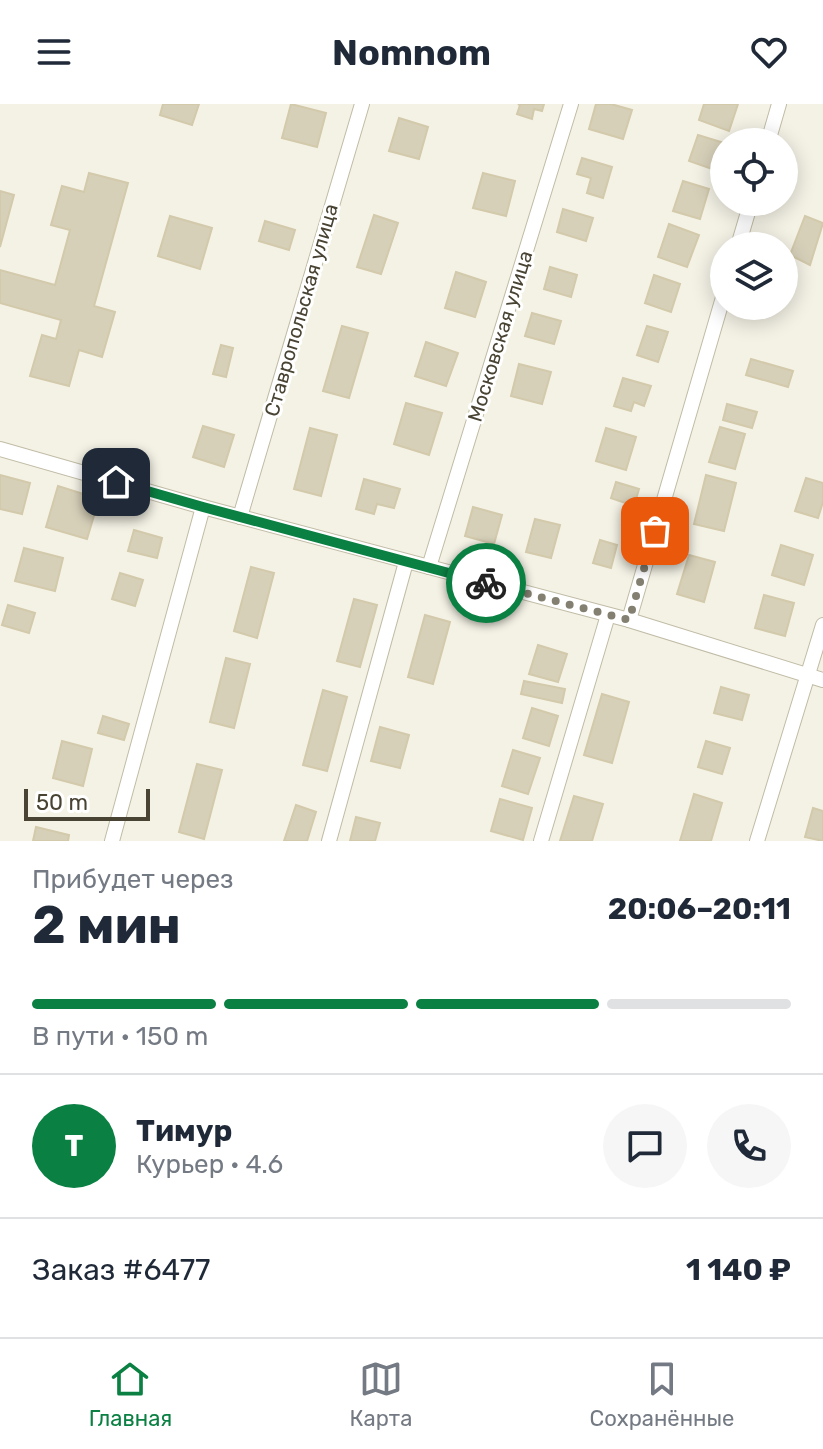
<!DOCTYPE html>
<html lang="ru">
<head>
<meta charset="utf-8">
<style>
  body { margin:0; font-family:Rubik,sans-serif; background:#f6f6f7; color:#1f2937; height:100vh; display:flex; flex-direction:column; font-size:30px; white-space:nowrap }
  * { box-sizing:border-box; margin:0 }
  p { font-size:26px; color:#747a83 }
  .icon { flex:none; width:44px; height:44px; fill:none; stroke:currentColor; stroke-width:2; stroke-linecap:round; stroke-linejoin:round }
  .map { position:relative; height:737px; overflow:hidden }
  .sheet { display:flex; flex-direction:column; background:#fff; flex:1 }
  .sheet>* { flex:none }
  .controls { position:absolute; left:710px; top:24px; display:grid; gap:16px }
  .controls a { display:grid; place-items:center; width:88px; height:88px; border-radius:50%; background:#fff; box-shadow:0 4px 20px #0003; font-size:40px }
  .scale { position:absolute; left:24px; bottom:20px; width:126px; box-sizing:border-box; padding-left:8px; border:4px solid #484333; border-top:0; font-size:22px; line-height:28px; white-space:nowrap; color:#484333; -webkit-text-stroke:6px #fff; paint-order:stroke }
  .pin { position:absolute; display:grid; place-items:center; width:68px; height:68px; color:#fff; margin:-34px; border-radius:16px; box-shadow:0 4px 12px #0006 }
  .courier { position:absolute; display:grid; place-items:center; width:80px; height:80px; margin:-40px; border:6px solid #0b8043; border-radius:50%; background:#fff; color:#222; box-shadow:0 2px 10px #0007 }
  .headline em { font-style:normal; font-weight:700 }
  .headline div { display:flex; flex-direction:column-reverse }
  .headline { display:flex; align-items:center; justify-content:space-between; height:136px; padding:0 32px }
  h1 { font-size:52px; font-weight:700; line-height:60px }
  .bar { display:grid; grid-template-columns:repeat(4,1fr); gap:12px 8px; align-content:center; height:96px; padding:0 32px }
  .bar i { height:10px; border-radius:6px; background:#e0e1e3 }
  .bar .current { background:#0b8043 }
  .bar p { grid-column:span 4 }
  .line { display:flex; align-items:center; gap:20px; padding:0 32px; border-top:2px solid #e0e1e3 }
  .line div { flex:1 }
  .round { display:grid; place-items:center; flex:none; width:84px; height:84px; border-radius:42px; background:#f6f6f7 }
  header { display:flex; justify-content:space-between; align-items:center; height:104px; padding:0 32px; background:#fff; font-size:36px; font-weight:700 }
  .tab-bar { display:flex; justify-content:space-around; align-items:center; height:112px; border-top:2px solid #e0e1e3; background:#fff; font-size:22px; color:#747a83 }
  .tab-bar a { display:grid; justify-items:center; gap:4px }
  .tab-bar .current { color:#0b8043 }
  .map>svg:first-child { display:block }
  .building { fill:#d7d0b9; stroke:#d3c9ab; stroke-width:2 }
  .lines { fill:none; stroke-linecap:round; stroke-linejoin:round }
  .street-casing { stroke:#c1bca6; stroke-width:16 }
  .street { stroke:#fff; stroke-width:14 }
  .done { stroke:#848071; stroke-width:8; stroke-dasharray:0 14.4 }
  .route { stroke:#0b8043; stroke-width:10 }
  .labels { text-anchor:middle; stroke-width:6; stroke-linejoin:round; paint-order:stroke }
  .street-label { font-size:20px; fill:#484333; stroke:#fff }
</style>
</head>
<body>
<header><svg class="icon" aria-label="menu" viewBox="0 0 24 24"><path d="M4 6h16M4 12h16M4 18h16"/></svg>Nomnom<svg class="icon" aria-label="heart" viewBox="0 0 24 24"><path d="M12 20l-8-8c-3-5 5-10 8-4 3-6 11-1 8 4z"/></svg></header>
<div class="map">
<svg width="823" height="737" viewBox="0 0 823 737">
  <rect width="100%" height="100%" fill="#f4f2e5"/>
  <!-- building -->
  <g class="building">
    <polygon points="163,0 199,0 192,21 160,11"/>
    <polygon points="291,0 326,9 317,43 282,34"/>
    <polygon points="518,0 544,0 542,7 534,5 532,15 517,10 520,1"/>
    <polygon points="596,0 611,0 632,6 623,35 589,25"/>
    <polygon points="704,0 738,0 729,27 699,16"/>
    <polygon points="399,14 428,23 419,55 389,47"/>
    <polygon points="698,31 724,39 715,66 689,57"/>
    <polygon points="582,54 612,63 603,94 587,89 591,74 577,70"/>
    <polygon points="89,69 128,79 94,202 115,208 102,253 79,246 69,282 30,272 42,231 56,235 61,216 0,199 0,166 55,181 70,126 51,121 62,82 84,88"/>
    <polygon points="483,69 515,77 506,112 473,104"/>
    <polygon points="683,77 709,85 700,115 673,107"/>
    <polygon points="0,87 14,91 0,143"/>
    <polygon points="563,105 593,114 586,137 557,128"/>
    <polygon points="374,111 398,119 381,170 357,163"/>
    <polygon points="170,112 212,124 200,165 158,152"/>
    <polygon points="805,112 823,119 810,161 790,151"/>
    <polygon points="265,117 295,126 289,146 259,137"/>
    <polygon points="669,120 699,131 687,163 658,153"/>
    <polygon points="550,163 577,171 571,193 544,185"/>
    <polygon points="456,168 486,178 475,213 445,204"/>
    <polygon points="654,171 680,180 671,208 645,199"/>
    <polygon points="532,209 561,217 554,240 525,232"/>
    <polygon points="342,222 368,229 349,294 323,287"/>
    <polygon points="647,222 668,228 658,258 637,251"/>
    <polygon points="426,238 458,249 446,282 415,272"/>
    <polygon points="221,241 233,244 226,273 213,270"/>
    <polygon points="751,255 793,267 788,283 746,271"/>
    <polygon points="519,260 551,268 542,300 511,292"/>
    <polygon points="623,274 651,282 644,302 634,298 631,307 614,302"/>
    <polygon points="406,299 442,309 429,351 394,340"/>
    <polygon points="727,300 757,308 752,324 723,316"/>
    <polygon points="203,322 234,331 224,363 193,353"/>
    <polygon points="720,323 745,330 735,365 709,358"/>
    <polygon points="310,324 337,331 321,392 294,385"/>
    <polygon points="606,324 636,333 626,366 596,357"/>
    <polygon points="0,371 30,379 22,410 0,405"/>
    <polygon points="706,371 736,379 724,427 694,420"/>
    <polygon points="806,374 823,379 823,398 818,414 795,407"/>
    <polygon points="364,375 400,385 394,404 377,400 374,410 356,405"/>
    <polygon points="616,378 639,385 634,402 611,394"/>
    <polygon points="58,382 99,395 87,435 46,423"/>
    <polygon points="473,403 502,411 494,440 465,432"/>
    <polygon points="535,415 560,421 551,454 526,448"/>
    <polygon points="134,426 162,434 157,454 128,447"/>
    <polygon points="600,436 617,441 611,464 593,459"/>
    <polygon points="781,441 813,451 804,481 772,471"/>
    <polygon points="24,444 63,454 55,487 15,477"/>
    <polygon points="689,451 715,458 704,498 677,490"/>
    <polygon points="251,463 274,469 257,534 234,527"/>
    <polygon points="120,469 143,476 135,502 112,495"/>
    <polygon points="764,491 794,499 785,532 755,524"/>
    <polygon points="354,495 377,501 360,563 337,557"/>
    <polygon points="8,501 35,509 29,529 2,521"/>
    <polygon points="425,511 450,518 433,580 408,573"/>
    <polygon points="538,541 567,550 558,578 529,570"/>
    <polygon points="226,554 250,560 234,624 210,618"/>
    <polygon points="524,577 565,585 562,599 521,590"/>
    <polygon points="721,583 749,591 742,616 714,609"/>
    <polygon points="323,586 347,593 327,667 303,661"/>
    <polygon points="602,590 629,598 612,659 584,651"/>
    <polygon points="532,604 558,612 549,642 523,634"/>
    <polygon points="103,612 129,620 124,636 98,629"/>
    <polygon points="380,623 409,631 400,664 371,657"/>
    <polygon points="62,637 92,645 83,682 53,674"/>
    <polygon points="706,637 730,644 722,670 698,663"/>
    <polygon points="513,646 540,654 528,690 502,682"/>
    <polygon points="197,660 222,666 204,735 179,728"/>
    <polygon points="694,690 722,699 711,737 680,737"/>
    <polygon points="574,692 603,700 592,737 560,737"/>
    <polygon points="500,695 532,704 523,736 491,727"/>
    <polygon points="296,701 316,708 307,737 284,737"/>
    <polygon points="813,704 823,707 823,737 805,733"/>
    <polygon points="356,713 380,719 375,737 350,737"/>
    <polygon points="36,723 69,731 68,737 33,737"/>
  </g>
  <g class="lines">
    <defs>
      <g id="street">
        <polyline points="768,38 779,0"/>
        <polyline points="738,142 751,98"/>
        <polyline points="0,345 203,403 629,516 823,576"/>
        <polyline points="240,413 362,0"/>
        <polyline points="429,463 571,0"/>
        <polyline points="629,516 724,190"/>
        <polyline points="112,737 203,403"/>
        <polyline points="329,737 406,458"/>
        <polyline points="541,737 608,511"/>
        <polyline points="757,737 823,521"/>
      </g>
    </defs>
    <!-- street casing -->
    <use href="#street" class="street-casing"/>
    <!-- street -->
    <use href="#street" class="street"/>
  </g>
  <g class="lines">
    <!-- done -->
    <polyline class="done" points="486,479 629,516 655,427"/>
    <!-- route -->
    <polyline class="route" points="116,378 203,403 486,479"/>
  </g>
  <g class="labels">
    <!-- street labels -->
    <g class="street-label">
      <text transform="translate(301 206) rotate(-74)" y="7">Ставропольская улица</text>
      <text transform="translate(500 232) rotate(-73)" y="7">Московская улица</text>
    </g>
  </g>
</svg>
<div class="controls">
<a><svg class="icon" aria-label="locate" viewBox="0 0 24 24"><circle cx="12" cy="12" r="6"/><path d="M12 2v4M12 18v4M2 12h4M18 12h4"/></svg></a>
<a><svg class="icon" aria-label="layers" viewBox="0 0 24 24"><path d="M12 4l9 5-9 5-9-5zM3 14l9 5 9-5"/></svg></a>
</div>
<div class="scale">50 m</div>
<div class="pin" style="left:655px;top:427px;background:#ea580c"><svg class="icon" aria-label="bag" viewBox="0 0 24 24"><path d="M5 8h14l-1 12H6zM9 8a3 3 0 0 1 6 0"/></svg></div>
<div class="pin" style="left:116px;top:378px;background:#1f2937"><svg class="icon" aria-label="home" viewBox="0 0 24 24"><path d="M3 11l9-7 9 7M6 9v11h12V9"/></svg></div>
<div class="courier" style="left:486px;top:479px"><svg class="icon" aria-label="bike" viewBox="0 0 24 24"><circle cx="6" cy="16" r="4"/><circle cx="18" cy="16" r="4"/><path d="M6 16l4-8h5l3 8M10 8l3 8H6M13 5h3"/></svg></div>
</div>
<section class="sheet">
<div class="headline"><div><h1>2 мин</h1><p>Прибудет через</p></div><em>20:06–20:11</em></div>
<div class="bar"><i class="current"></i><i class="current"></i><i class="current"></i><i></i><p>В пути · 150 m</p></div>
<div class="line" style="height:144px"><b class="round" style="background:#0b8043;color:#fff">Т</b><div><b>Тимур</b><p>Курьер · 4.6</p></div><a class="round"><svg class="icon" aria-label="chat" viewBox="0 0 24 24"><path d="M4 5h16v11H9l-5 4z"/></svg></a><a class="round"><svg class="icon" aria-label="phone" viewBox="0 0 24 24"><path d="M5 4h4l2 5-3 2q2 4 5 5l2-3 5 2v4C11 20 4 13 5 4z"/></svg></a></div>
<div class="line" style="height:104px"><div>Заказ #6477</div><b>1 140 ₽</b></div>
</section>
<nav class="tab-bar">
<a class="current"><svg class="icon" aria-label="home" viewBox="0 0 24 24"><path d="M3 11l9-7 9 7M6 9v11h12V9"/></svg>Главная</a>
<a><svg class="icon" aria-label="map" viewBox="0 0 24 24"><path d="M3 6l6-2 6 2 6-2v14l-6 2-6-2-6 2zM9 4v14M15 6v14"/></svg>Карта</a>
<a><svg class="icon" aria-label="saved" viewBox="0 0 24 24"><path d="M7 4h10v16l-5-4-5 4z"/></svg>Сохранённые</a>
</nav>
</body>
</html>
